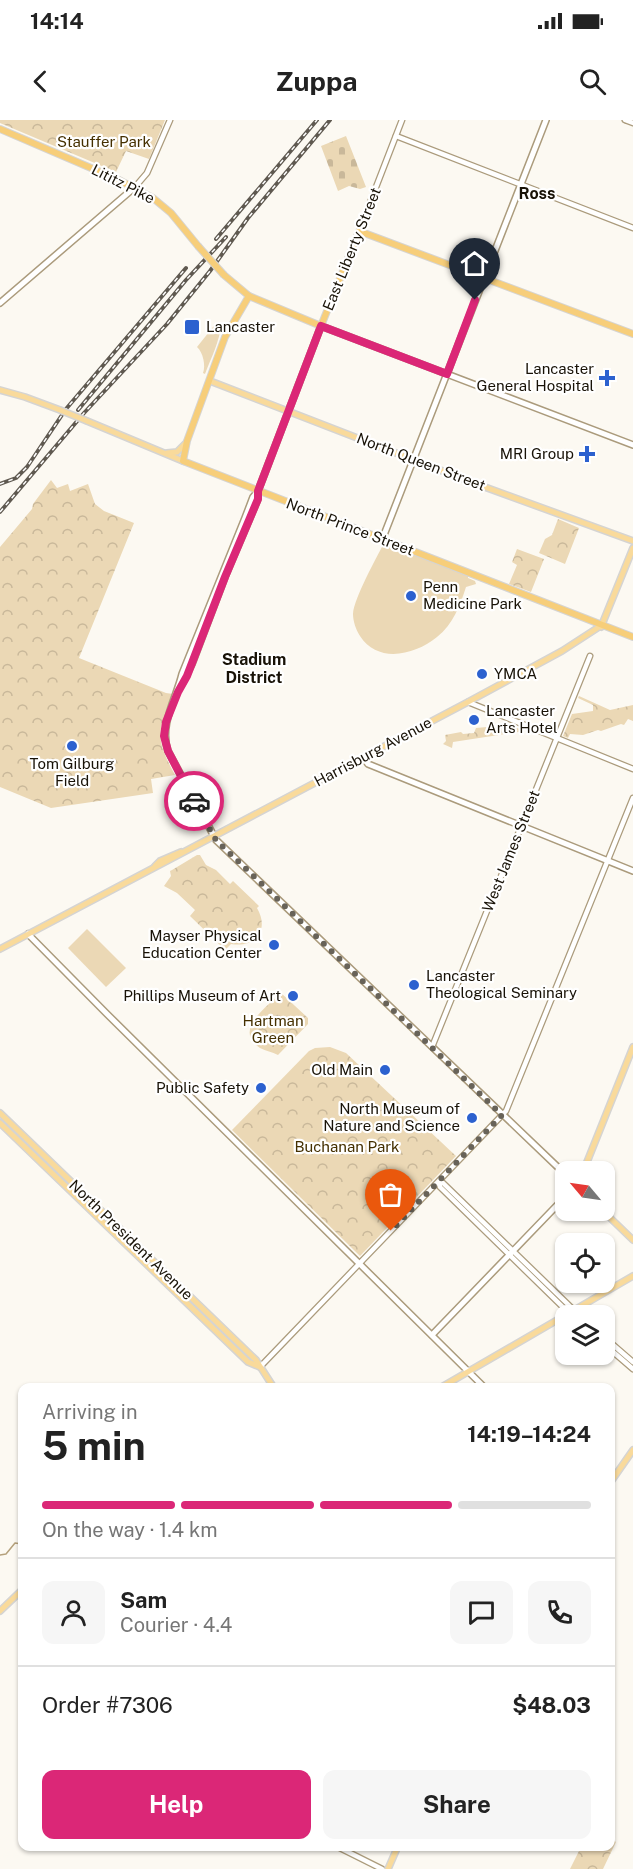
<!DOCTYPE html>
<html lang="en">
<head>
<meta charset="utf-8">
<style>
  body { margin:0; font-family:"Public Sans",sans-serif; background:#f6f6f6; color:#222; height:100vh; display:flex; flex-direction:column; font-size:22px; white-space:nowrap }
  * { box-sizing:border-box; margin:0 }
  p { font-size:20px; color:#767676 }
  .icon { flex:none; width:33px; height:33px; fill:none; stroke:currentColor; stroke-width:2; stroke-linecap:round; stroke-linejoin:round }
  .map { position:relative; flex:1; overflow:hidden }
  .details { position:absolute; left:18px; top:1263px; width:597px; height:468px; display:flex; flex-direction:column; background:#fff; border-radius:12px; box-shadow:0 2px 4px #0004 }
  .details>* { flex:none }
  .needle { width:39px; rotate:299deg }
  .fabs { position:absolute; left:555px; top:1041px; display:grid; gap:12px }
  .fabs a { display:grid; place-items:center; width:60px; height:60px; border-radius:12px; background:#fff; box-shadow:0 2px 4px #0004; font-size:30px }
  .pin { position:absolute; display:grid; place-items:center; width:51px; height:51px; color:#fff; margin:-62px -26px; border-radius:50% 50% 50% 0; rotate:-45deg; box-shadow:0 0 6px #0007 }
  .pin .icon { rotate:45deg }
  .courier { position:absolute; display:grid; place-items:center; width:60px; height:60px; margin:-30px; border:4px solid #db2777; border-radius:50%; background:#fff; color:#222; box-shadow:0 2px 8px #0007 }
  .summary em { font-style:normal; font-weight:700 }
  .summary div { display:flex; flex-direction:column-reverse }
  .summary { display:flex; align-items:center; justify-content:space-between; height:102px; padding:0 24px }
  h1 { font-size:39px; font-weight:700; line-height:45px }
  .bar { display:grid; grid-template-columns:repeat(4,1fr); gap:9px 6px; align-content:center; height:72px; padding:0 24px }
  .bar i { height:8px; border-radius:4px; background:#e0e0e0 }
  .bar .selected { background:#db2777 }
  .bar p { grid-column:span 4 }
  .line { display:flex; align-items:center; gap:15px; padding:0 24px; border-top:2px solid #e0e0e0 }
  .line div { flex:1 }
  .round { display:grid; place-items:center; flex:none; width:63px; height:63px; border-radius:12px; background:#f6f6f6 }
  .action { display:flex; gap:12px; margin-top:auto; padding:12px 24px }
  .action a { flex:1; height:69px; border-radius:12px; background:#db2777; color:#fff; font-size:24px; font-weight:700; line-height:69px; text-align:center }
  .action a+a { background:#f6f6f6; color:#222 }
  .status { display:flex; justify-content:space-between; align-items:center; height:42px; padding:0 30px; background:#fff; direction:ltr }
  .status svg { height:16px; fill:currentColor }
  header { display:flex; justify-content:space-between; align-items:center; height:78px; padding:0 24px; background:#fff; font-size:27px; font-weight:700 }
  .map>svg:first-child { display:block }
  .grass { fill:#ebd8b5 }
  .cemetery { fill:url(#cemetery-stones) }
  .park { fill:url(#park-crowns) }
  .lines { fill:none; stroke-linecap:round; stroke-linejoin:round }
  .stream { stroke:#b5a17c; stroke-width:1.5 }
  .tertiary-casing { stroke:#ab9b7c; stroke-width:7 }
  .secondary-casing { stroke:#ab9b7c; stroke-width:8 }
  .primary-casing { stroke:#d5d4d2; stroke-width:8 }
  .trunk-casing { stroke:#d5d4d2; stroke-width:8 }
  .tertiary { stroke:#fff; stroke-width:4.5 }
  .secondary { stroke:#fff; stroke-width:5 }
  .primary { stroke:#f9da9b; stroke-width:5 }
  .trunk { stroke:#f7ce7a; stroke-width:6 }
  .rail-casing { stroke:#5f5950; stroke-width:4 }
  .rail { stroke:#fff; stroke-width:1.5; stroke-dasharray:4.5; stroke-linecap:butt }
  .primary-bridge-casing { stroke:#d5d4d2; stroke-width:8; stroke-linecap:butt }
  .trunk-bridge-casing { stroke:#d5d4d2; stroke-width:8; stroke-linecap:butt }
  .primary-bridge { stroke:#f9da9b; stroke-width:5 }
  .trunk-bridge { stroke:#f7ce7a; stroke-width:6 }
  .done { stroke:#686359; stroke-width:6; stroke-dasharray:0 10.8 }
  .route { stroke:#db2777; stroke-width:8 }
  .poi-dot { fill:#2c61cf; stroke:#fff; stroke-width:2 }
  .labels { text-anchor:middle; stroke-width:4.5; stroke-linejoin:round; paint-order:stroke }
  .park-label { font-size:15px; fill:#453000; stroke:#fff }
  .street-label { font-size:15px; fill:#181207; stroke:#fff }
  .poi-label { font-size:15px; fill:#181207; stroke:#fff; text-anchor:end }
  .neighbourhood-label { font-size:16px; font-weight:bold; fill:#181207; stroke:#fff }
</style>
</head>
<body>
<div class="status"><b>14:14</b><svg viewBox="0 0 49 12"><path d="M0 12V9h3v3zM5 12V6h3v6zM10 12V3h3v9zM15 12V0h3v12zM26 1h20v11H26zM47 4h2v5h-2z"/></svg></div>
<header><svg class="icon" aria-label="back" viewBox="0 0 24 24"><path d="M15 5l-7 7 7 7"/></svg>Zuppa<svg class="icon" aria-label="search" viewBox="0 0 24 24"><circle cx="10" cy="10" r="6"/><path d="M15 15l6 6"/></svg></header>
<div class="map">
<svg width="633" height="1749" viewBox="0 0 633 1749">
  <defs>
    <pattern id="cemetery-stones" width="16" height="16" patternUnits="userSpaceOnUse" patternTransform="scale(1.5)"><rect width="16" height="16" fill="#ebd8b5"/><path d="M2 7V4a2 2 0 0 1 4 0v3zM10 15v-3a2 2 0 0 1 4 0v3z" fill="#c9b89a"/></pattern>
    <pattern id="park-crowns" width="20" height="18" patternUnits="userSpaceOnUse" patternTransform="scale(1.5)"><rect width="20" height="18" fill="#ebd8b5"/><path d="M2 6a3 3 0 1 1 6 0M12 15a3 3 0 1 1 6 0" fill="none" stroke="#c9b89a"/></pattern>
  </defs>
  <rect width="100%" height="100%" fill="#fcf9f2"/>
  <!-- grass -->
  <g class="grass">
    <path d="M217,202l4,2c-1,17 -10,34 -16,50l-2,-1c3,-7 0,-21 -6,-26z"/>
    <path d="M384,423l84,33v2l7,3 1,3 -10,3c-6,19 -13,37 -29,50 -22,18 -59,27 -77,-1 -4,-6 -7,-15 -7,-22 1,-16 23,-55 31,-71z"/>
    <polygon points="87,809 126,848 106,867 68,828"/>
  </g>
  <!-- cemetery -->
  <polygon class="cemetery" points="346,16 366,67 360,69 349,66 338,71 321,26"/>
  <!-- park -->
  <g class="park">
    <polygon points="0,0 165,0 149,39 126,31 116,52 0,3"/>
    <path d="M51,360l6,8 11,-4 2,7 18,-7 7,20 9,7 30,12 -55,135 87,35 7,1c-16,38 -18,44 2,81l-24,4 2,14 -102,15 -51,-21v-240l32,-38 1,-5z"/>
    <polygon points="558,399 579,408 565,444 539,433 545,419 552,415"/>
    <polygon points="517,429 544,439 531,472 509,464 517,445 512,442"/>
    <polygon points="579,576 610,590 633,585 633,601 628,599 624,605 621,604 601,611 598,610 583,615 570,614 568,618 563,616 572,594 593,591 593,585 578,578"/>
    <polygon points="509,605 525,611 453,622 452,628 443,624 446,621 445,615 461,612 463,614 474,613 476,608"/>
    <path d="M197,735h3l6,10 10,5 14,14 3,-3 26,25 -2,2c13,22 -2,40 -26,36l-6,6 -35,-34 5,-6 -18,-17 -13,-7 7,-10 -1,-5 2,-1z"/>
    <path d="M281,873l27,25v6l-30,31c-6,-3 -12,-4 -18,-7 -28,-18 8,-42 21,-55z"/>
    <polygon points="330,927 346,933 456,1036 360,1136 232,1010 309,931 315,928"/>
    <polygon points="611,1718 616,1722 603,1749 570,1749 581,1727 610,1726"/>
  </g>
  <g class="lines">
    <!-- stream -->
    <polyline class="stream" points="0,1435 6,1434 15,1423 22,1424"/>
    <defs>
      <g id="tertiary">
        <polyline points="625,0 633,3"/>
        <polyline points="396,16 633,108"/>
        <polyline points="135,67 147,53 170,0"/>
        <polyline points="359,111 402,0"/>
        <polyline points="468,582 633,649"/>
        <polyline points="432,927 590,536"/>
        <polyline points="439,1062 443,1063 580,1196"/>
        <polyline points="439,1062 440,1067 572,1196"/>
        <polyline points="604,1217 633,1242"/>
        <polyline points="604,1224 633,1249"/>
        <polyline points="260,1247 506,991 633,678"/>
        <polyline points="336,1726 382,1749"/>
      </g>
      <g id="secondary">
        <polyline points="0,183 135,67"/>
        <path d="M258,371l-5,6 -8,21 -63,156c-6,25 -23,51 -14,77l48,89 350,335"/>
        <polyline points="382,420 546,0"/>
        <polyline points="182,564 192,544 225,457 258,379 258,371 321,206 633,325"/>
        <polyline points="363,637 368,644 373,646 633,751"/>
        <polyline points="28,814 107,894 485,1268"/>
        <polyline points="432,1215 566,1076"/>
      </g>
      <g id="primary">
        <polyline points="210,261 471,362 633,421"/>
        <polyline points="0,270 25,277 60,290"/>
        <polyline points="87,301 183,341"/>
        <polyline points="167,333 177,332 186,323"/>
        <polyline points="601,507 633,428"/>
        <polyline points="155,746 160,741 181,732"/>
        <polyline points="0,829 468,582 562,531 602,505"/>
        <polyline points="0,993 256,1240 274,1268"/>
        <polyline points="0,1003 248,1242 260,1247"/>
        <polyline points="583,1052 633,927"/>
        <polyline points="602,1090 633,1120"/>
        <polyline points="440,1268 633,1156"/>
        <polyline points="610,1363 633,1330"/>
        <polyline points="0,1491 22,1470"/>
        <polyline points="388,1749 398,1726"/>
      </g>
      <g id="trunk">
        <polyline points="0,9 119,60 153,78 171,93 198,126"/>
        <polyline points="224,155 249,176 321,206 359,111 633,214"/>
        <polyline points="249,176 225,217 187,321 183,341 633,517"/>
      </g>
    </defs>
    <!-- tertiary casing -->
    <use href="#tertiary" class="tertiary-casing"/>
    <!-- secondary casing -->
    <use href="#secondary" class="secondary-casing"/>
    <!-- primary casing -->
    <use href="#primary" class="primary-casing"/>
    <!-- trunk casing -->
    <use href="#trunk" class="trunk-casing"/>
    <!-- tertiary -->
    <use href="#tertiary" class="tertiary"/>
    <!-- secondary -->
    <use href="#secondary" class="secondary"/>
    <!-- primary -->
    <use href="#primary" class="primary"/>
    <!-- trunk -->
    <use href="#trunk" class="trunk"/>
    <defs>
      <g id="rail">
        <polyline points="216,119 317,0"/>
        <polyline points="78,290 186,160 226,117"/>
        <polyline points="0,364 16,358 27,347 66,289 186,148"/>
        <polyline points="0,392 84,293 167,204 210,151 248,98 330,0"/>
      </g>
    </defs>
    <!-- rail casing -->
    <use href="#rail" class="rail-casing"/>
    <!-- rail -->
    <use href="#rail" class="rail"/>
    <defs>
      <polyline id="primary-bridge" points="60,290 87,301"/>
      <polyline id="trunk-bridge" points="198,126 224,155"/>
    </defs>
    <!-- primary-bridge casing -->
    <use href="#primary-bridge" class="primary-bridge-casing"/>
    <!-- trunk-bridge casing -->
    <use href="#trunk-bridge" class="trunk-bridge-casing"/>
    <!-- primary-bridge -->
    <use href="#primary-bridge" class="primary-bridge"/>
    <!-- trunk-bridge -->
    <use href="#trunk-bridge" class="trunk-bridge"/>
  </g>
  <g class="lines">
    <!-- done -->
    <polyline class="done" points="194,681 216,720 502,995 391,1111"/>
    <!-- route -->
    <polyline class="route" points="194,681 168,631 164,616 166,602 178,572 187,556 225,457 258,379 258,371 321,206 447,254 475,180"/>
  </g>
  <!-- markers -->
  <g class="poi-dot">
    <rect x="184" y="199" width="16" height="16" rx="3"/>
    <path d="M604 249h6v6h6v6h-6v6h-6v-6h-6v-6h6z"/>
    <path d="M584 325h6v6h6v6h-6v6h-6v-6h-6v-6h6z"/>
    <circle cx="411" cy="476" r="6"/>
    <circle cx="482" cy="554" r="6"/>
    <circle cx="474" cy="600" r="6"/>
    <circle cx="72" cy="626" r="6"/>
    <circle cx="274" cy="825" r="6"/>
    <circle cx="414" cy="865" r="6"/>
    <circle cx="293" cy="876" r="6"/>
    <circle cx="385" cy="950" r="6"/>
    <circle cx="261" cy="968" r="6"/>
    <circle cx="472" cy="998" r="6"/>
  </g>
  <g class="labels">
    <!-- park labels -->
    <g class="park-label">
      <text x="104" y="27">Stauffer Park</text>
      <text x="273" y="906">Hartman<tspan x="273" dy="17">Green</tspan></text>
      <text x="347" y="1032">Buchanan Park</text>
    </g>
    <!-- street labels -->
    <g class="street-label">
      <text transform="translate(123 64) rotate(27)" y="5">Lititz Pike</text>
      <text transform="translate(352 129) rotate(-68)" y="5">East Liberty Street</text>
      <text transform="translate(421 342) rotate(21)" y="5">North Queen Street</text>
      <text transform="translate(350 407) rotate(21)" y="5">North Prince Street</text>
      <text transform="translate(373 632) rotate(-28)" y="5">Harrisburg Avenue</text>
      <text transform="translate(511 731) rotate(-68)" y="5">West James Street</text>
      <text transform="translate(131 1120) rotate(44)" y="5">North President Avenue</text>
    </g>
    <!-- poi labels -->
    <g class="poi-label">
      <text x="206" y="212" text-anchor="start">Lancaster</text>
      <text x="594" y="254">Lancaster<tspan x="594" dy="17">General Hospital</tspan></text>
      <text x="574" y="339">MRI Group</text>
      <text x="423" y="472" text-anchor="start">Penn<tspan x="423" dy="17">Medicine Park</tspan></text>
      <text x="494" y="559" text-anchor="start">YMCA</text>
      <text x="486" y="596" text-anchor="start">Lancaster<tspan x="486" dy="17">Arts Hotel</tspan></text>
      <text x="72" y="649" text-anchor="middle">Tom Gilburg<tspan x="72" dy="17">Field</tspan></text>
      <text x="262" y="821">Mayser Physical<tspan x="262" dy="17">Education Center</tspan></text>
      <text x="426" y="861" text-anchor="start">Lancaster<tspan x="426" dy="17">Theological Seminary</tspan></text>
      <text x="281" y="881">Phillips Museum of Art</text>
      <text x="373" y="955">Old Main</text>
      <text x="249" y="973">Public Safety</text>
      <text x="460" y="994">North Museum of<tspan x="460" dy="17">Nature and Science</tspan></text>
    </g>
    <!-- neighbourhood labels -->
    <g class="neighbourhood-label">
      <text x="537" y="79">Ross</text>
      <text x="254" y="545">Stadium<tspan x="254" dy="18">District</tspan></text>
    </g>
  </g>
</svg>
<div class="fabs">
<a><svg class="needle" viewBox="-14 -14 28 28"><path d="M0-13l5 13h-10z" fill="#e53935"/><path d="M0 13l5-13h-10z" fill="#767676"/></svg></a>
<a><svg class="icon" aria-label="locate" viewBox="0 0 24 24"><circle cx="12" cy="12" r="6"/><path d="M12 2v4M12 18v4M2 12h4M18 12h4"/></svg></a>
<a><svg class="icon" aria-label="layers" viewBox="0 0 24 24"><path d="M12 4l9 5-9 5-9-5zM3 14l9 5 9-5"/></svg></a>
</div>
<div class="pin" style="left:391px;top:1111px;background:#ea580c"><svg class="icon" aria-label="bag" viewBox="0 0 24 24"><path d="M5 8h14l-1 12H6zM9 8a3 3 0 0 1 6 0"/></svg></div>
<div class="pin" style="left:475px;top:180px;background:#1f2937"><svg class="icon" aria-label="home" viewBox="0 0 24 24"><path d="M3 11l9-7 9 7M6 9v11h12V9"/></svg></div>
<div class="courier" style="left:194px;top:681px"><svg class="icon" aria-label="car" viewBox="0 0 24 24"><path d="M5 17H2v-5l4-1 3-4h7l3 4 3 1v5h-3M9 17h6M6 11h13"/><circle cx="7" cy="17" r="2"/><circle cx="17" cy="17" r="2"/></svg></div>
<section class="details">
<div class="summary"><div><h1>5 min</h1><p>Arriving in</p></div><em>14:19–14:24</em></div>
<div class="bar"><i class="selected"></i><i class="selected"></i><i class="selected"></i><i></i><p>On the way · 1.4 km</p></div>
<div class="line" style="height:108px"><a class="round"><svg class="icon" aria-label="person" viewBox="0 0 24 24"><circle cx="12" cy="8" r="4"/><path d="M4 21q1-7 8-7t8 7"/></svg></a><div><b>Sam</b><p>Courier · 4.4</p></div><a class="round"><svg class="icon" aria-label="chat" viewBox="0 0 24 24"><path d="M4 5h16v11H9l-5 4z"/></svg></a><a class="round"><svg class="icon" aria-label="phone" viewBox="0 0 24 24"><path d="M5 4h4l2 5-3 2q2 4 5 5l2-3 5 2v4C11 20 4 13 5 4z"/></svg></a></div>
<div class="line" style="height:78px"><div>Order #7306</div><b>$48.03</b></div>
<div class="action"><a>Help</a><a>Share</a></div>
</section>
</div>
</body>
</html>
